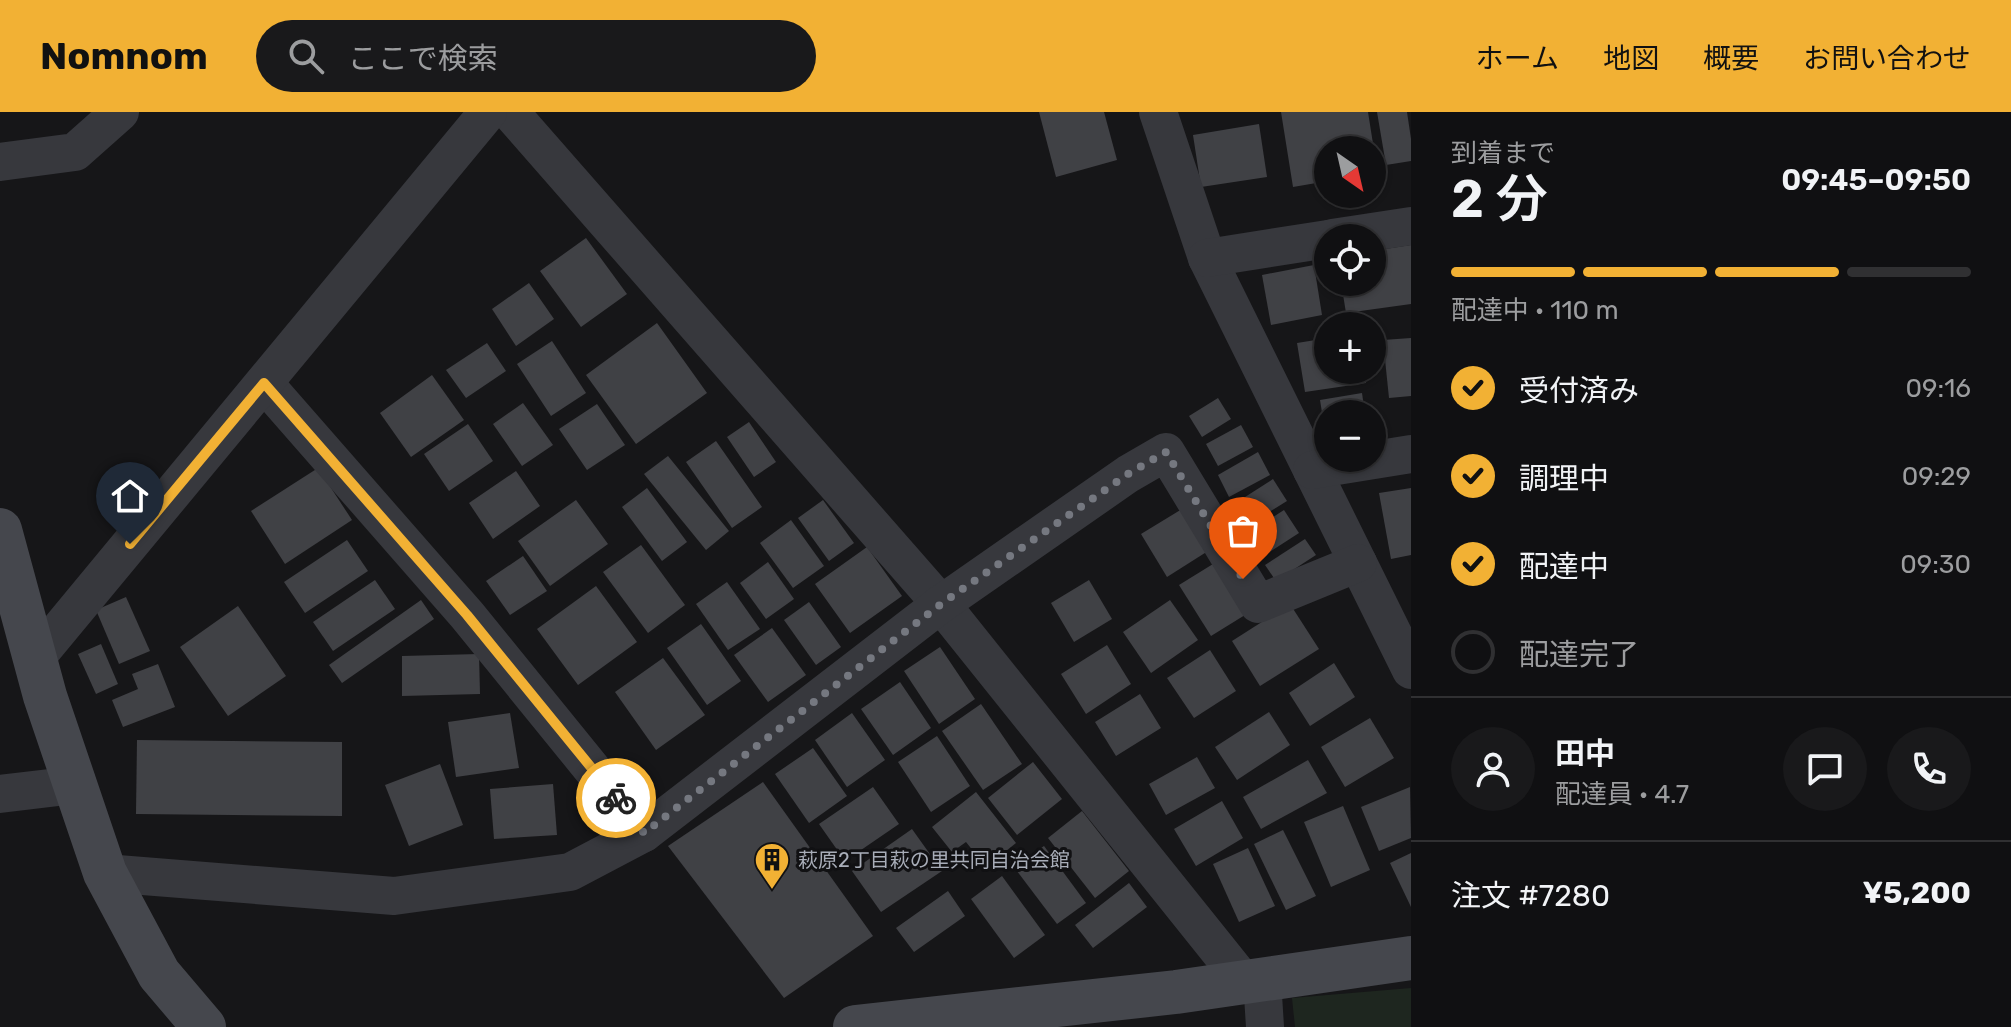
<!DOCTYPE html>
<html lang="ja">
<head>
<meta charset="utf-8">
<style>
  body { margin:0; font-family:Rubik,"Noto Sans JP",sans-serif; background:#19191b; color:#f1f3f6; height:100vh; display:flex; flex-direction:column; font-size:30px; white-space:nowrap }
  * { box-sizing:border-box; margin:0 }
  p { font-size:26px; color:#9c9d9f }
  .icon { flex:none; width:44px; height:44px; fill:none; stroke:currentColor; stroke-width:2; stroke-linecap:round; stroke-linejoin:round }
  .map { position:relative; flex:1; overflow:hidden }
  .sheet { display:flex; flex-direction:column; background:#101012; width:600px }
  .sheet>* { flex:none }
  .needle { width:52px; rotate:146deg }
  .buttons { position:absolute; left:1314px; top:24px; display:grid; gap:16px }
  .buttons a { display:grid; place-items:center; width:72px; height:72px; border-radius:50%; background:#101012; box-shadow:0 2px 6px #0004,0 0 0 2px #303032; font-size:40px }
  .pin { position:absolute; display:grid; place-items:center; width:68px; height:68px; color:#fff; margin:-82px -34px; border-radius:50% 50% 50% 0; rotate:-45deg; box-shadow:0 0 8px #0007 }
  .pin .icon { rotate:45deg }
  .courier { position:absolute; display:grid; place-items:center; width:80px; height:80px; margin:-40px; border:6px solid #f2b134; border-radius:50%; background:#fff; color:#222; box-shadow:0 2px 10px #0007 }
  .summary em { font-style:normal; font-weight:600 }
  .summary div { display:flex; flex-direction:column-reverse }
  .summary { display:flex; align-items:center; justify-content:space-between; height:136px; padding:0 40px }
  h1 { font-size:52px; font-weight:600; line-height:60px }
  .bar { display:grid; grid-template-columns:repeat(4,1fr); gap:12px 8px; align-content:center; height:96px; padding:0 40px }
  .bar i { height:10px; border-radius:6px; background:#303032 }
  .bar .active { background:#f2b134 }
  .bar p { grid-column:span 4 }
  .line { display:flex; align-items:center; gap:20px; padding:0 40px; border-top:2px solid #303032 }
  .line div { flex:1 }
  .round { display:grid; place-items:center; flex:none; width:84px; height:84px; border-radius:42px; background:#19191b }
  ol { padding:0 40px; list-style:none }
  li { display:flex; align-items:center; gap:24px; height:88px }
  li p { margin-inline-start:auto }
  li .icon { padding:8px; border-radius:50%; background:#f2b134; color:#111; stroke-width:4 }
  li:last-child { color:#9c9d9f }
  li i { width:44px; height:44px; border:4px solid #303032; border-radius:50% }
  header { display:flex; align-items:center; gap:48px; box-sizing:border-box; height:112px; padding:0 40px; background:#f2b134; color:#111 }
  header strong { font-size:38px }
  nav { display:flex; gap:44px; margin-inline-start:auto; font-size:28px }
  .search { width:560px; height:72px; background:#19191b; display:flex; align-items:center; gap:20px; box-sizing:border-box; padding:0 28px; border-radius:44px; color:#9c9d9f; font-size:30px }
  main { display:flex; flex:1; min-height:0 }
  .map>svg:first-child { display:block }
  .green { fill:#1e261f }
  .building { fill:#404145 }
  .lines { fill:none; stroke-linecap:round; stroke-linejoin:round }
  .street { stroke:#37383d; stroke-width:38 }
  .secondary { stroke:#45474d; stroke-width:44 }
  .done { stroke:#757880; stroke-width:8; stroke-dasharray:0 14.4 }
  .route { stroke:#f2b134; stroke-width:10 }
  .labels { text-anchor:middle; stroke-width:6; stroke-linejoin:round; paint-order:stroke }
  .poi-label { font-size:20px; fill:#a8adb8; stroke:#111113; text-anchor:start }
</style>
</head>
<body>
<header>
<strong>Nomnom</strong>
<div class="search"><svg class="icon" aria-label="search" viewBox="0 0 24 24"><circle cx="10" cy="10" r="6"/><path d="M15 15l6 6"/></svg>ここで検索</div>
<nav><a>ホーム</a><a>地図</a><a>概要</a><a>お問い合わせ</a></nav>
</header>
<main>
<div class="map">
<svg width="1411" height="915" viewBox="0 0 1411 915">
  <rect width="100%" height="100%" fill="#161618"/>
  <!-- green -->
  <polygon class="green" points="1411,876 1411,915 1295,915 1292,886"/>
  <!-- building -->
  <g class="building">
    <polygon points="1039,0 1104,0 1117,48 1056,65"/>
    <polygon points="1281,0 1368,0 1374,38 1328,38 1328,69 1293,75"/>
    <polygon points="1377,0 1407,0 1411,27 1411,49 1386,53"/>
    <polygon points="1259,12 1267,65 1201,75 1193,23"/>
    <polygon points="586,126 627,182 581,215 540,159"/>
    <polygon points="1411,133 1411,192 1346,201 1341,170 1372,170 1372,139"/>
    <polygon points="1314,153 1322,203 1271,213 1262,163"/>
    <polygon points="529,171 554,207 516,234 492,197"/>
    <polygon points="657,211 707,281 636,332 586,263"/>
    <polygon points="1328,226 1328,258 1364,258 1366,271 1305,280 1297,231"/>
    <polygon points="1411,226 1411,284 1389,286 1383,228"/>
    <polygon points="552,229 586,281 551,304 517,252"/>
    <polygon points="487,231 506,259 466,286 446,258"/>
    <polygon points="432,263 464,308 411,345 380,301"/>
    <polygon points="1362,281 1365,302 1328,302 1328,312 1324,313 1320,288"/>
    <polygon points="1218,286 1231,307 1202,325 1189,304"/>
    <polygon points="523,291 553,333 522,354 493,312"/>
    <polygon points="597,292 625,333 587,358 559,317"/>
    <polygon points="749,310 776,350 754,365 727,325"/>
    <polygon points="468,312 493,349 449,379 424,342"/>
    <polygon points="1241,313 1253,335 1218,354 1206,332"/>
    <polygon points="716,329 762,395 732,416 686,350"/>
    <polygon points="1258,340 1270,363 1229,385 1218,363"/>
    <polygon points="668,344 729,419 706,438 644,362"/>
    <polygon points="318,356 352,408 285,452 251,399"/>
    <polygon points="516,359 540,394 493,427 469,391"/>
    <polygon points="1273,367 1287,389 1245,415 1231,394"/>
    <polygon points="647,376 687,430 662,449 622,395"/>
    <polygon points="1411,376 1411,443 1391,447 1379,381"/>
    <polygon points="576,388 608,432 550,474 518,429"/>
    <polygon points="823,388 854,431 829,449 798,406"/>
    <polygon points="1182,397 1208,439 1167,465 1141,422"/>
    <polygon points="1284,398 1299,421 1265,443 1250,420"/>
    <polygon points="791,408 824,454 793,476 760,431"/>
    <polygon points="1305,427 1316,443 1276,469 1265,453"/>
    <polygon points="347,428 368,459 305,501 284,470"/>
    <polygon points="641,433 685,493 648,521 603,460"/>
    <polygon points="867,435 902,484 850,521 815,472"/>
    <polygon points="523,444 547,479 510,503 486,469"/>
    <polygon points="768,450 794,487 766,507 740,471"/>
    <polygon points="1213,452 1245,503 1211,524 1179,473"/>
    <polygon points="375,468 395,497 333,539 313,510"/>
    <polygon points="1089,468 1112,507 1074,530 1051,491"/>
    <polygon points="727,470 760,517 728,538 696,492"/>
    <polygon points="596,474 637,530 578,573 537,517"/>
    <polygon points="126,485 150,539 119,552 96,498"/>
    <polygon points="421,488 434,507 342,571 329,553"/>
    <polygon points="1170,488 1198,528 1151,561 1123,520"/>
    <polygon points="809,490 841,535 816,553 784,508"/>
    <polygon points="1290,492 1319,537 1260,574 1232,529"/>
    <polygon points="238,494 286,564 228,604 180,535"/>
    <polygon points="701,512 741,569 707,593 667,536"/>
    <polygon points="772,516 806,563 768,590 734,543"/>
    <polygon points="101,532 118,572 96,582 78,542"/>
    <polygon points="1107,533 1131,572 1086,602 1061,562"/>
    <polygon points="940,535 975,587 939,612 904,559"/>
    <polygon points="1210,538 1236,579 1194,606 1167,566"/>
    <polygon points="479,542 480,582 402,584 402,544"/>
    <polygon points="663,546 705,603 656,638 615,580"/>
    <polygon points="1334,551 1355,585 1310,614 1289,581"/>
    <polygon points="158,552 175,595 123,615 112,588 138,577 132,562"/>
    <polygon points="900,570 931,616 893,643 861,597"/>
    <polygon points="1140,582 1161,616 1116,644 1095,610"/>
    <polygon points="981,592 1022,652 983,678 942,619"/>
    <polygon points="1269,600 1290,633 1237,668 1215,635"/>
    <polygon points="510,601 519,656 456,665 448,610"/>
    <polygon points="852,601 885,648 847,675 815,628"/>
    <polygon points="1370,606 1394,646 1345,675 1321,635"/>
    <polygon points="937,624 970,674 931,700 898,650"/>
    <polygon points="137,628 342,630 342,704 136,702"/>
    <polygon points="813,636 847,684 809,711 775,662"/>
    <polygon points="1197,645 1215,676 1166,703 1149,672"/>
    <polygon points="1308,648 1327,681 1261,717 1243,685"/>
    <polygon points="1033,650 1062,687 1017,723 988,686"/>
    <polygon points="440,652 463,713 409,734 385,673"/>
    <polygon points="763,670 873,824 784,886 668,734"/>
    <polygon points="553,672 557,723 494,727 490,677"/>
    <polygon points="873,675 899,712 845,749 819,712"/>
    <polygon points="1410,675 1411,726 1379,739 1361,695"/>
    <polygon points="976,680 1016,731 986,755 966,730 952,740 932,715"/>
    <polygon points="1222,689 1243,726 1196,754 1174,717"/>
    <polygon points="1343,694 1370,758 1331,775 1304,710"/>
    <polygon points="1082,699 1129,759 1095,786 1048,726"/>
    <polygon points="912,717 942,759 881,800 852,759"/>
    <polygon points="1283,718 1316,784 1286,798 1254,732"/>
    <polygon points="1044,734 1086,791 1057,812 1014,755"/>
    <polygon points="1248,736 1275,794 1239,810 1213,752"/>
    <polygon points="1411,741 1411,795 1390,751"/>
    <polygon points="1002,764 1045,823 1014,846 971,787"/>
    <polygon points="1129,771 1147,795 1093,836 1075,813"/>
    <polygon points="948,779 965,804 914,840 896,816"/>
  </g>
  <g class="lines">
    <!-- street -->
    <g class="street">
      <polyline points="510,0 941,492 1244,870"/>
      <polyline points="1158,0 1207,146 1411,558"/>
      <polyline points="0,50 75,40 120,0"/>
      <polyline points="1332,126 1411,114"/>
      <polyline points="1207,146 1328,127"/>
      <polyline points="264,271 467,503 644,721"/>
      <polyline points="1312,358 1411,342"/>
      <polyline points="35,547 488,0"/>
      <polyline points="0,682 75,673"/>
      <polyline points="105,761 394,784 570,760 644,721 941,492 1128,362 1166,340 1258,492 1358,451"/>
      <polyline points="1262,867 1265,915"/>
    </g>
    <!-- secondary -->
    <g class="secondary">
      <polyline points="0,418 45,584 105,761 159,862 204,915"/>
      <polyline points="855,915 1176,880 1411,846"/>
    </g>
  </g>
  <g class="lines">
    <!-- done -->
    <polyline class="done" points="616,686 644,721 941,492 1128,362 1166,340 1243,467"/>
    <!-- route -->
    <polyline class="route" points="130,432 264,271 467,503 616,686"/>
  </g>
  <!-- icons -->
  <defs>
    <symbol id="building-pin" viewBox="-11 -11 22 30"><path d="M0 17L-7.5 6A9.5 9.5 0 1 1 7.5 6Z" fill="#f2b134" stroke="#111113"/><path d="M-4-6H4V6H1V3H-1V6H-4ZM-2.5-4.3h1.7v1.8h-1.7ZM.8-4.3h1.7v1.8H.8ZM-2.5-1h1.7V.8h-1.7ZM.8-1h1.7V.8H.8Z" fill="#111"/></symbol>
  </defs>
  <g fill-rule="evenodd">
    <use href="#building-pin" x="752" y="728" width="40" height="54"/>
  </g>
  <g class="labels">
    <!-- poi labels -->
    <g class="poi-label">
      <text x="798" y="755">萩原2丁目萩の里共同自治会館</text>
    </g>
  </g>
</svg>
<div class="buttons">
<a><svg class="needle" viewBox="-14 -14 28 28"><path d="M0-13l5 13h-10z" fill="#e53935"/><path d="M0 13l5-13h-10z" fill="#9c9d9f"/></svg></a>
<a><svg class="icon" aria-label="locate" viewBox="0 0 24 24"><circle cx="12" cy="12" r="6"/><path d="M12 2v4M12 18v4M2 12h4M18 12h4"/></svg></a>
<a>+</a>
<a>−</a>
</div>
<div class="pin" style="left:1243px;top:467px;background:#ea580c"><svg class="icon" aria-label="bag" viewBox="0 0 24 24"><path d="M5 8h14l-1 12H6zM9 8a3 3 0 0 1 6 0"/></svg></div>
<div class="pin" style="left:130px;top:432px;background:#1f2937"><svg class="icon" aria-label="home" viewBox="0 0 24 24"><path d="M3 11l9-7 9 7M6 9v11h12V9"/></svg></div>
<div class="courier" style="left:616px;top:686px"><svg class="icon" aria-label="bike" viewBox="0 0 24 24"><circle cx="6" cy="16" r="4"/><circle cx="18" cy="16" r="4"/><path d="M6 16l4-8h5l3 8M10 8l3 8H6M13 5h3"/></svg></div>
</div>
<section class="sheet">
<div class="summary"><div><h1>2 分</h1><p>到着まで</p></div><em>09:45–09:50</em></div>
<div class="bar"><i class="active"></i><i class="active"></i><i class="active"></i><i></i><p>配達中 · 110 m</p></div>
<ol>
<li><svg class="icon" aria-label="check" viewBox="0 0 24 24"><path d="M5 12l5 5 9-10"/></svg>受付済み<p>09:16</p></li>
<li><svg class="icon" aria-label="check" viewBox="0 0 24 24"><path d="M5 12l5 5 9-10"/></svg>調理中<p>09:29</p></li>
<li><svg class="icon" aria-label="check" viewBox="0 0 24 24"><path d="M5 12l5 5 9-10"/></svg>配達中<p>09:30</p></li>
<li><i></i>配達完了</li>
</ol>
<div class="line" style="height:144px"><a class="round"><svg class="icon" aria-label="person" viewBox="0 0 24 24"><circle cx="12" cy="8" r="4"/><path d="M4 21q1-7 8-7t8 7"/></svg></a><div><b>田中</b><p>配達員 · 4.7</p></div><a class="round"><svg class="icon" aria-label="chat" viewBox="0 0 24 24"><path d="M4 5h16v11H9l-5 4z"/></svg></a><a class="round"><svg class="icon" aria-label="phone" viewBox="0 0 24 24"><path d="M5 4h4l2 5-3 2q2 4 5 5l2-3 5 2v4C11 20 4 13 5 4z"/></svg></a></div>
<div class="line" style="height:104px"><div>注文 #7280</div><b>¥5,200</b></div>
</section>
</main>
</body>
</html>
